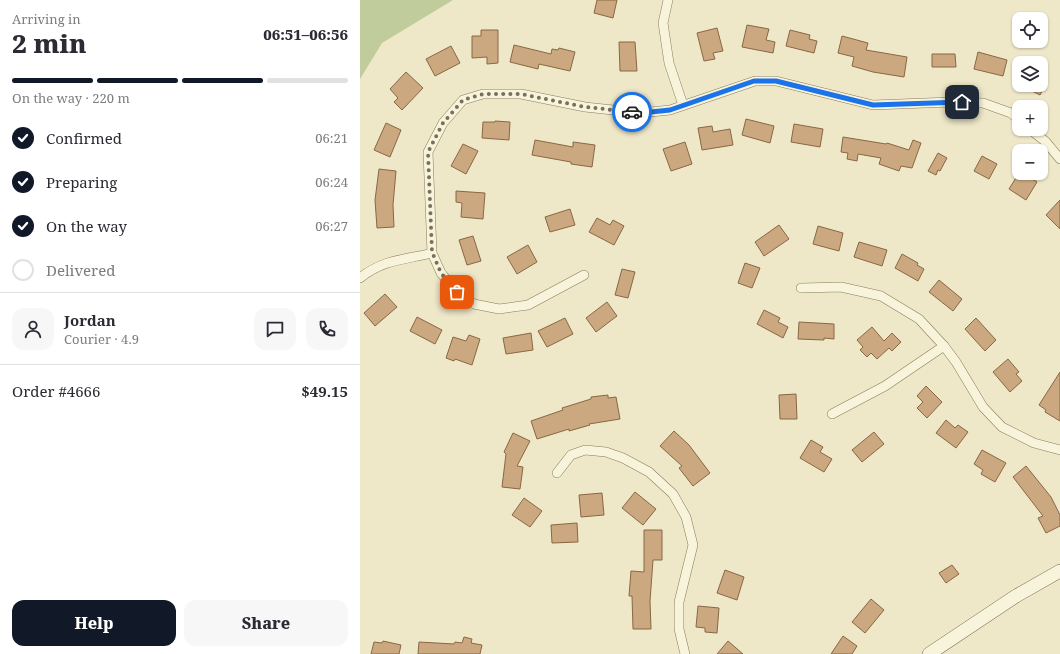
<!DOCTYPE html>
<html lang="en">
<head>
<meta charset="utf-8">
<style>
  body { margin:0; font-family:"Noto Serif",serif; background:#f7f7f7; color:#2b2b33; height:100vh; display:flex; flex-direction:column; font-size:15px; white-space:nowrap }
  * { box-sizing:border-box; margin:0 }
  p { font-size:13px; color:#7c7c81 }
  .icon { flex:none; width:22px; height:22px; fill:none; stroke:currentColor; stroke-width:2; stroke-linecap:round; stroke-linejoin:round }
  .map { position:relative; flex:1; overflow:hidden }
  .sheet { display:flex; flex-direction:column; background:#fff; width:360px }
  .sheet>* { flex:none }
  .controls { position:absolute; left:652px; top:12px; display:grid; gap:8px }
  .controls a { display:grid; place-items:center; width:36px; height:36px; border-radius:8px; background:#fff; box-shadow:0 1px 3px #0004; font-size:20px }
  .pin { position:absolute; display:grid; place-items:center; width:34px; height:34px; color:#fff; margin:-17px; border-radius:8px; box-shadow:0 2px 6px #0006 }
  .courier { position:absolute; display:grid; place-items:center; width:40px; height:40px; margin:-20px; border:3px solid #1a73e8; border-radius:50%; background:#fff; color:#222; box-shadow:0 1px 5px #0007 }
  .headline em { font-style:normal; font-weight:800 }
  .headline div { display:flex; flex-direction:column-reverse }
  .headline { display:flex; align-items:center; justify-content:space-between; height:68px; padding:0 12px }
  h1 { font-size:26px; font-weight:800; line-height:30px }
  .bar { display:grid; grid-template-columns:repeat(4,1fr); gap:6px 4px; align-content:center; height:48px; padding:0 12px }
  .bar i { height:5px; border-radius:3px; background:#e1e1e2 }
  .bar .selected { background:#111827 }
  .bar p { grid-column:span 4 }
  .line { display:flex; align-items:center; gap:10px; padding:0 12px; border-top:1px solid #e1e1e2 }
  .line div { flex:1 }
  .round { display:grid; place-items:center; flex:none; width:42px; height:42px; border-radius:12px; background:#f7f7f7 }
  ol { padding:0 12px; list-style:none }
  li { display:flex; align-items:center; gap:12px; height:44px }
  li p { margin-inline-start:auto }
  li .icon { padding:4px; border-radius:50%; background:#111827; color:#fff; stroke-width:4 }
  li:last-child { color:#7c7c81 }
  li i { width:22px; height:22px; border:2px solid #e1e1e2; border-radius:50% }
  .cta { display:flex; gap:8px; margin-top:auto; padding:8px 12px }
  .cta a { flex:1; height:46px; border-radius:12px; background:#111827; color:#fff; font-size:16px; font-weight:800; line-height:46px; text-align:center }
  .cta a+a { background:#f7f7f7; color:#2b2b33 }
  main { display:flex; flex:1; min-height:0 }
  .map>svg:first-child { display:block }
  .green { fill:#c0cc9b }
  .building { fill:#cba87f; stroke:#886843 }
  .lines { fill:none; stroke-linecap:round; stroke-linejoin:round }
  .street-casing { stroke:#8a7b5d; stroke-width:10 }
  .secondary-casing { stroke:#6c5c40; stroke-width:14 }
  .street { stroke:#f8f4db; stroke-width:9 }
  .secondary { stroke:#f8f4db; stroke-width:13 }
  .done { stroke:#79705b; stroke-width:4; stroke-dasharray:0 7.2 }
  .route { stroke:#1a73e8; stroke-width:5 }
</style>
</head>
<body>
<main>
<section class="sheet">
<div class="headline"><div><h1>2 min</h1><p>Arriving in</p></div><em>06:51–06:56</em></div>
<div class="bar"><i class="selected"></i><i class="selected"></i><i class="selected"></i><i></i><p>On the way · 220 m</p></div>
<ol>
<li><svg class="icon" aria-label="check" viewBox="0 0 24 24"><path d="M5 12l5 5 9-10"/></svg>Confirmed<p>06:21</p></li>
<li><svg class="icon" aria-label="check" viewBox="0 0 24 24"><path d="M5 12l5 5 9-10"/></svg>Preparing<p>06:24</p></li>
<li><svg class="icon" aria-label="check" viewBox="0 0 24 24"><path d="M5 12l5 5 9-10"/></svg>On the way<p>06:27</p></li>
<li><i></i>Delivered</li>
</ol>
<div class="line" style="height:72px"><a class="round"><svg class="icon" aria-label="person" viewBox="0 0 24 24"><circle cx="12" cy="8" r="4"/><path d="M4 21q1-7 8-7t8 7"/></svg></a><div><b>Jordan</b><p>Courier · 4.9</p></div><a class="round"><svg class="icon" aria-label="chat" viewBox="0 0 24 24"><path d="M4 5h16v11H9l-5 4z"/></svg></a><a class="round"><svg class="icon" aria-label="phone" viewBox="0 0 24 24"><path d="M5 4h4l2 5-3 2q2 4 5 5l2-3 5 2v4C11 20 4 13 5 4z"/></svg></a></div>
<div class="line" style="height:52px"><div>Order #4666</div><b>$49.15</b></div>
<div class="cta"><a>Help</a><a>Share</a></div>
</section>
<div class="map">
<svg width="700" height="654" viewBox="0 0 700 654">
  <rect width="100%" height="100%" fill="#eee7c8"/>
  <!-- green -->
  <polygon class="green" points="0,0 93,0 22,43 0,79"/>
  <!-- building -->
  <g class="building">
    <polygon points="237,0 257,0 253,18 234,13"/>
    <polygon points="387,25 409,29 406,40 415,42 413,53 382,47"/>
    <polygon points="357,28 363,51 353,53 355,59 344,61 337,33"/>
    <polygon points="121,30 138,30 138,63 127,64 127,57 112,58 112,36 121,36"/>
    <polygon points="430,30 450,35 449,39 457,41 454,53 426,46"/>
    <polygon points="482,36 508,43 506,50 547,57 544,77 513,72 492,66 494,57 478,53"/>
    <polygon points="259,42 275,42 277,71 260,71"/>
    <polygon points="154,45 191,54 192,49 198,50 199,48 215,52 210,71 179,64 178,69 150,62"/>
    <polygon points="91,46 100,63 75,76 66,59"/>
    <polygon points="618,52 647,60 643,76 614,69"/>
    <polygon points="572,54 595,54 596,67 572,67"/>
    <polygon points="46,72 63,88 42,110 34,102 38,98 30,89"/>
    <polygon points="660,85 685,85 680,95"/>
    <polygon points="386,119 414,126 410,143 382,135"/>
    <polygon points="135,121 150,122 149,140 122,138 123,122 135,122"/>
    <polygon points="26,123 41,130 30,157 14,150"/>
    <polygon points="434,124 463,129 460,147 431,142"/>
    <polygon points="352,126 353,132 370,129 373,145 342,150 338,128"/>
    <polygon points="483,137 526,144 527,143 549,150 553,140 561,143 552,168 541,166 539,171 519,164 521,158 498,154 497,161 487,159 488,153 481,152"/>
    <polygon points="175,140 213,147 213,142 235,145 232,167 211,164 211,162 172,155"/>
    <polygon points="325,142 332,164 311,171 303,149"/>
    <polygon points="103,144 118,151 106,174 91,166"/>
    <polygon points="578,153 587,158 580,171 578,170 576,175 568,171"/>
    <polygon points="622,156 637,164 629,179 614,171"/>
    <polygon points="19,169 36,171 33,205 34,227 17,228 15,200"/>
    <polygon points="659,173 663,173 677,182 666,200 649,189"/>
    <polygon points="96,191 125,193 123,219 101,217 102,203 96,202"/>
    <polygon points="700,200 700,229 686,215"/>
    <polygon points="210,209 215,225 190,232 185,217"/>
    <polygon points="237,218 250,225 253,220 264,226 254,245 229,232"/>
    <polygon points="419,225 429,239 404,256 395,242"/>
    <polygon points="458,226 483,233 479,251 453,244"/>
    <polygon points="113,236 121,261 107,265 99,240"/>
    <polygon points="499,242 527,250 522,266 494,257"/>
    <polygon points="168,245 177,262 157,274 147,257"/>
    <polygon points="542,254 558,263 557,265 564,269 558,281 535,268"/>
    <polygon points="385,263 400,268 392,288 378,283"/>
    <polygon points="262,269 275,272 268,298 255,295"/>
    <polygon points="579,280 602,299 593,311 569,292"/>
    <polygon points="25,294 37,307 15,326 4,313"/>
    <polygon points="247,302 257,316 236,332 226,318"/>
    <polygon points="404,310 420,318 418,322 428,327 423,338 397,324"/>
    <polygon points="57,317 82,330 75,344 50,331"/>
    <polygon points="205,318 213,334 187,347 178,331"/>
    <polygon points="616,318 636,340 625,351 605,329"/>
    <polygon points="439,322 474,324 474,339 464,338 464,340 438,339"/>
    <polygon points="512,327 524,341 532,333 541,342 532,351 529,348 517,359 511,353 507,357 500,350 503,347 497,340"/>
    <polygon points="171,333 173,350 146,354 143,338"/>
    <polygon points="109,335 120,339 112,365 95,359 94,361 86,358 93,337 106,341"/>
    <polygon points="648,359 659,372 656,374 662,381 650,392 633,372"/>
    <polygon points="700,372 700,421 685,412 686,410 679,405"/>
    <polygon points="566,386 582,402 567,418 557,408 563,402 557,396"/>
    <polygon points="436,394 437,419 420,419 419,395"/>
    <polygon points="248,395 248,398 256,397 260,419 229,424 230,425 209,431 209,429 177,439 171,421 203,410 202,408 231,399 231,397"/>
    <polygon points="586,420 595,428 598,425 608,432 596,448 576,433"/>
    <polygon points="314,431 329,445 350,473 333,486 319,468 322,466 300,446"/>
    <polygon points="514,432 524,444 502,462 492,450"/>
    <polygon points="153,433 170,441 157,466 163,467 160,489 142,487 146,454 144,452"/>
    <polygon points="451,440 463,447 460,452 472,459 464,472 440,458"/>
    <polygon points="622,450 646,463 635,482 621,474 623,470 614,464"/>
    <polygon points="666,466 691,497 700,515 700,526 686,533 678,518 683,516 653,477"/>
    <polygon points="275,492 296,509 283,525 262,508"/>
    <polygon points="242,493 244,515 221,517 219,495"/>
    <polygon points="164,498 182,511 170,527 152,515"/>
    <polygon points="217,523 218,542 192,543 191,525"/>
    <polygon points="284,530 302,530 302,560 293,560 290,601 291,629 273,629 272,596 269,596 271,571 284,572"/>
    <polygon points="592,565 599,574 586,583 579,573"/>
    <polygon points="365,570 384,577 377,600 357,593"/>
    <polygon points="511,599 524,610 505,633 492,622"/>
    <polygon points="338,606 359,608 357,633 345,632 345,628 336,627"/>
    <polygon points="483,636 497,646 492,654 471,654"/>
    <polygon points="104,637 112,639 111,643 122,645 120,654 58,654 59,642 94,644 95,642 102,643"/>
    <polygon points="23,641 41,645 39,654 11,654 14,642 22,643"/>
    <polygon points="368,641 383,654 357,654"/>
  </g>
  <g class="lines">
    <defs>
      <g id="street">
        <polyline points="308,0 303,23 309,63 323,105"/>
        <polyline points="670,129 686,142 700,159"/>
        <polyline points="224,275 168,305 139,309 114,304 97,292 81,273 72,253 68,152 83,123 103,100 123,94 161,94 225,107 281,113 310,110 395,81 416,81 513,105 591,102 623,103 651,113 659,120"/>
        <path d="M0,278c24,-19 44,-18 72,-25"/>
        <polyline points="441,288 481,287 521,296 559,319 584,346 596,362 623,407 642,427 674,443 700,450"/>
        <polyline points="472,414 525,386 584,346"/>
        <polyline points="197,473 211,455 225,450 246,452 263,458 289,472 313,494 326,517 333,545 319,602 319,629 325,654"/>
      </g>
      <polyline id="secondary" points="569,654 656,596 700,571"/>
    </defs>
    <!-- street casing -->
    <use href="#street" class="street-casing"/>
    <!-- secondary casing -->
    <use href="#secondary" class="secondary-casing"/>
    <!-- street -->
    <use href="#street" class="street"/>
    <!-- secondary -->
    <use href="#secondary" class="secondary"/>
  </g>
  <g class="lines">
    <!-- done -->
    <polyline class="done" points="97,292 81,273 72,252 68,152 83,123 103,100 123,94 161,94 225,107 272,112"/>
    <!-- route -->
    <polyline class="route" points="272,112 281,113 310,110 394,81 416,81 513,105 602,102"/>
  </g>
</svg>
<div class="controls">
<a><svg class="icon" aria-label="locate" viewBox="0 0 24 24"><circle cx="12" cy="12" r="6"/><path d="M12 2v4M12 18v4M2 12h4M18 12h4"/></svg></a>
<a><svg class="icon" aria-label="layers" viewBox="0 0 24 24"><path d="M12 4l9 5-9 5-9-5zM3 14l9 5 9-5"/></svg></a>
<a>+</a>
<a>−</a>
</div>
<div class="pin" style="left:97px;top:292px;background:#ea580c"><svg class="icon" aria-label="bag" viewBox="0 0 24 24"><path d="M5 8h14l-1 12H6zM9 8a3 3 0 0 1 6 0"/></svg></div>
<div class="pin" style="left:602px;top:102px;background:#1f2937"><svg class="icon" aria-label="home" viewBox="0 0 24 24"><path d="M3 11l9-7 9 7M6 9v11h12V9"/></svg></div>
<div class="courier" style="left:272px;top:112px"><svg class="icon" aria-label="car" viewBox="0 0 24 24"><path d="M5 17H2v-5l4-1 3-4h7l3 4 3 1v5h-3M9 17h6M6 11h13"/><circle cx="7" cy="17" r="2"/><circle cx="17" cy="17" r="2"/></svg></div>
</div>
</main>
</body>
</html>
